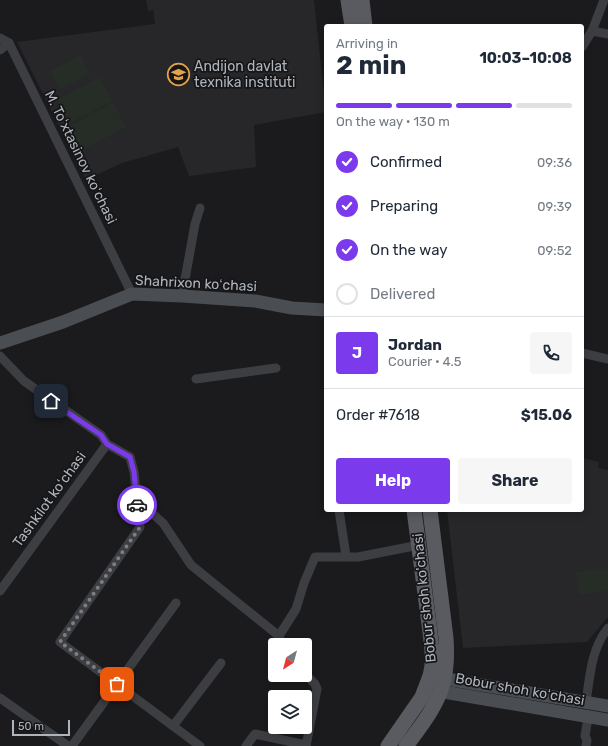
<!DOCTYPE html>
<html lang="en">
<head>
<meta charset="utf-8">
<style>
  body { margin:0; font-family:Rubik,sans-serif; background:#f6f6f7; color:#1f2937; height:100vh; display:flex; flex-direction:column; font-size:15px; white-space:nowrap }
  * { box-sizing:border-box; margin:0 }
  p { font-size:13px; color:#747a83 }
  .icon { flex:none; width:22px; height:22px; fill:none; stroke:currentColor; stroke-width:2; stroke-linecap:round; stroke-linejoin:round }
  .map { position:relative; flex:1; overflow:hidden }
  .sheet { position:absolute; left:324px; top:24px; width:260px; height:488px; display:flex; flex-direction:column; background:#fff; border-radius:4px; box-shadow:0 2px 10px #0003 }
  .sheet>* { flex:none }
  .needle { width:26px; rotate:216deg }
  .buttons { position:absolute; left:268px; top:638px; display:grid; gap:8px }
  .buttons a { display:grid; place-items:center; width:44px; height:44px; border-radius:4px; background:#fff; box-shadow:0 2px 10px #0003; font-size:20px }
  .scale { position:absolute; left:12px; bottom:10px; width:58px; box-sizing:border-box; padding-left:4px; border:2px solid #afb4bb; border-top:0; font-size:11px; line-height:14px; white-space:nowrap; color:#afb4bb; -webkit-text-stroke:3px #161618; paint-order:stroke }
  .pin { position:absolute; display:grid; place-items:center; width:34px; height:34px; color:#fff; margin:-17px; border-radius:8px; box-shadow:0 2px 6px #0006 }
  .courier { position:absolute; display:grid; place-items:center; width:40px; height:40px; margin:-20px; border:3px solid #7c3aed; border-radius:50%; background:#fff; color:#222; box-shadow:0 1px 5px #0007 }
  .summary em { font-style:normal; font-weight:700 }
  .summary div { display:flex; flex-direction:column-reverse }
  .summary { display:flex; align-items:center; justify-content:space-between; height:68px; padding:0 12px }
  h1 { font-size:26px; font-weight:700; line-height:30px }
  .bar { display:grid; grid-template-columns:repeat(4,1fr); gap:6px 4px; align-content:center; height:48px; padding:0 12px }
  .bar i { height:5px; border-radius:3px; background:#e0e1e3 }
  .bar .current { background:#7c3aed }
  .bar p { grid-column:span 4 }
  .line { display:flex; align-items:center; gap:10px; padding:0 12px; border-top:1px solid #e0e1e3 }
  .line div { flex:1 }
  .round { display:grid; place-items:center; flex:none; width:42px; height:42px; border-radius:4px; background:#f6f6f7 }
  ol { padding:0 12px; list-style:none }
  li { display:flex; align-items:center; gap:12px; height:44px }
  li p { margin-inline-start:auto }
  li .icon { padding:4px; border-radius:50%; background:#7c3aed; color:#fff; stroke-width:4 }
  li:last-child { color:#747a83 }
  li i { width:22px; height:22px; border:2px solid #e0e1e3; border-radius:50% }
  .primary-button { display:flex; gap:8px; margin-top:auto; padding:8px 12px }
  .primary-button a { flex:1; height:46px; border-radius:4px; background:#7c3aed; color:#fff; font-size:16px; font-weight:700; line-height:46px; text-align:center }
  .primary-button a+a { background:#f6f6f7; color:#1f2937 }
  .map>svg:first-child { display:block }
  .built { fill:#27272a }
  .green { fill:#252d26 }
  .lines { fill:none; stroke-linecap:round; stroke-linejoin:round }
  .street { stroke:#3c3e42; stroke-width:9 }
  .secondary { stroke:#4a4d51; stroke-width:13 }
  .primary { stroke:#595b60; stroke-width:15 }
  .done { stroke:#7b7e84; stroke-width:4; stroke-dasharray:0 7.2 }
  .route { stroke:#7c3aed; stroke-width:5 }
  .labels { text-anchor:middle; stroke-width:3.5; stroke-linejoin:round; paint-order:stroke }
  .poi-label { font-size:14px; fill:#afb4bb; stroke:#161618; text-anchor:start }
  .street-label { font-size:14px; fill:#afb4bb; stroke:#161618 }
</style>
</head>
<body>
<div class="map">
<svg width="608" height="746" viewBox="0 0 608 746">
  <rect width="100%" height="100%" fill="#1b1b1d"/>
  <!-- built -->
  <g class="built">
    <polygon points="146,0 314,0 326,112 254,125 256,167 189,176 178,147 122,163 86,180 17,42 155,24 153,10 148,11"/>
    <polygon points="582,458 599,462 598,468 608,470 608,617 587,642 463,648 447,510 582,510"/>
  </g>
  <!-- green -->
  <g class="green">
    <polygon points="81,55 90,74 60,89 50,71"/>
    <polygon points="100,77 112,101 68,124 56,100"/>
    <polygon points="113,103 126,127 82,150 69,126"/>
    <polygon points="608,568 608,591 579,595 576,572"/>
  </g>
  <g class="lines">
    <!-- street -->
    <g class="street">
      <polyline points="592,31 604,0"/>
      <polyline points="0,38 9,43"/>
      <polyline points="9,43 132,294"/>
      <polyline points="582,47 592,31 608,34"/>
      <polyline points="0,50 9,43"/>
      <polyline points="182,296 195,224 200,208"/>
      <polyline points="582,353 608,359"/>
      <polyline points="0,356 24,381 101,435 107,444 130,457 134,472 137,500 163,523 191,565 279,636 282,645"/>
      <polyline points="196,379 276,368"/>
      <polyline points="137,500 140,527 60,642 200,746"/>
      <polyline points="339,510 346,556"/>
      <polyline points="0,591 107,444"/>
      <polyline points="279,636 296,609 304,583 315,557 358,557 419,545"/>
      <polyline points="305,674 315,684 317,689 306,746"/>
      <polyline points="0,698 68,746"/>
      <path d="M586,702c4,-26 5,-53 22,-74"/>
      <polyline points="173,726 221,663"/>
      <polyline points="72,746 176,603"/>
      <polyline points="246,746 255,734 306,745"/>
      <polyline points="586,746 587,740 585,736 588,717"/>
    </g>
    <!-- secondary -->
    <g class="secondary">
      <polyline points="0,343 63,322 132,294 182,296 255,301 292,308 326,310"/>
      <polyline points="434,677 608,706"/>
      <polyline points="432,690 608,720"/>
    </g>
    <!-- primary -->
    <g class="primary">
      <polyline points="348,0 352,26"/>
      <polyline points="362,0 365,26"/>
      <polyline points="388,746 422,697 430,676 432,666 432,651 430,632 414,510"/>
      <path d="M406,746c15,-20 33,-42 38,-67 3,-14 3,-27 2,-41l-16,-128"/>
    </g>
  </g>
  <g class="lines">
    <!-- done -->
    <polyline class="done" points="117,684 60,642 140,527 137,505"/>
    <!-- route -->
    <polyline class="route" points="51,401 101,435 107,444 130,457 134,472 137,505"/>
  </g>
  <!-- icons -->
  <defs>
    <symbol id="university-ring" viewBox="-11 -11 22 22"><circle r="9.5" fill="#161618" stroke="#e1a44e" stroke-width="1.5"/><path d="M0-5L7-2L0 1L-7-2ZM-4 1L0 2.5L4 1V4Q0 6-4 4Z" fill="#e1a44e"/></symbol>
  </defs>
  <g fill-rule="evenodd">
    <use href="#university-ring" x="166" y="62" width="25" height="25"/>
  </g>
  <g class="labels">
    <!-- poi labels -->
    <g class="poi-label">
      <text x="194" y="71">Andijon davlat<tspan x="194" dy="16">texnika instituti</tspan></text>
    </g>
    <!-- street labels -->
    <g class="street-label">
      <text transform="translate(81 157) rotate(64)" y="5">M. Toʻxtasinov koʻchasi</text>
      <text transform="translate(196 283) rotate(3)" y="5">Shahrixon koʻchasi</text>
      <text transform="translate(49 499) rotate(-54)" y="5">Tashkilot koʻchasi</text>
      <text transform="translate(424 598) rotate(-96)" y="5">Bobur shoh ko'chasi</text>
      <text transform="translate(520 689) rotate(10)" y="5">Bobur shoh koʻchasi</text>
    </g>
  </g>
</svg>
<div class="buttons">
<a><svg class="needle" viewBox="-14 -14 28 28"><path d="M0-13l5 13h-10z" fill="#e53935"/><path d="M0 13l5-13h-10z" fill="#747a83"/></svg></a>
<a><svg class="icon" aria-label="layers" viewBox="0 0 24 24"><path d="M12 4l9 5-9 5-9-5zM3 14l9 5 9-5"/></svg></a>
</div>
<div class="scale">50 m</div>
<div class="pin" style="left:117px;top:684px;background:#ea580c"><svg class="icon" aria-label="bag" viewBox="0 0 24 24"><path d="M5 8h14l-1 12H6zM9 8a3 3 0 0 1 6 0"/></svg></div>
<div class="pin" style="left:51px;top:401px;background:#1f2937"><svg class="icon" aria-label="home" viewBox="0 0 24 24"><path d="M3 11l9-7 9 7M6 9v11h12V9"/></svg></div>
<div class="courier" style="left:137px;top:505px"><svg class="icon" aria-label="car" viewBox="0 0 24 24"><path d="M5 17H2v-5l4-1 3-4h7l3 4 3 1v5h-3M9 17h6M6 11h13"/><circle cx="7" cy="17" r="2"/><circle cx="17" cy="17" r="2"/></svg></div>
<section class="sheet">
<div class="summary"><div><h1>2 min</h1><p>Arriving in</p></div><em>10:03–10:08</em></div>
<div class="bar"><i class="current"></i><i class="current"></i><i class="current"></i><i></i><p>On the way · 130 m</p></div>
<ol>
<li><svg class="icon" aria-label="check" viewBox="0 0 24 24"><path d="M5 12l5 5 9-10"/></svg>Confirmed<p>09:36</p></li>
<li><svg class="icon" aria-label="check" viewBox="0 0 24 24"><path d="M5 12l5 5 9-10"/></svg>Preparing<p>09:39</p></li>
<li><svg class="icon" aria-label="check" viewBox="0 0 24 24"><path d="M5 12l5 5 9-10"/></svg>On the way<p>09:52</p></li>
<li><i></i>Delivered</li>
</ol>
<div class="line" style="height:72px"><b class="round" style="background:#7c3aed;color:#fff">J</b><div><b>Jordan</b><p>Courier · 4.5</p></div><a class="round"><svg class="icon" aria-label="phone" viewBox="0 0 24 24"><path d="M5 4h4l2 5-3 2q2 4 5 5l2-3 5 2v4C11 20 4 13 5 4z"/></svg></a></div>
<div class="line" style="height:52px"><div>Order #7618</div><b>$15.06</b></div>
<div class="primary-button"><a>Help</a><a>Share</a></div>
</section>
</div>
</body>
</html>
